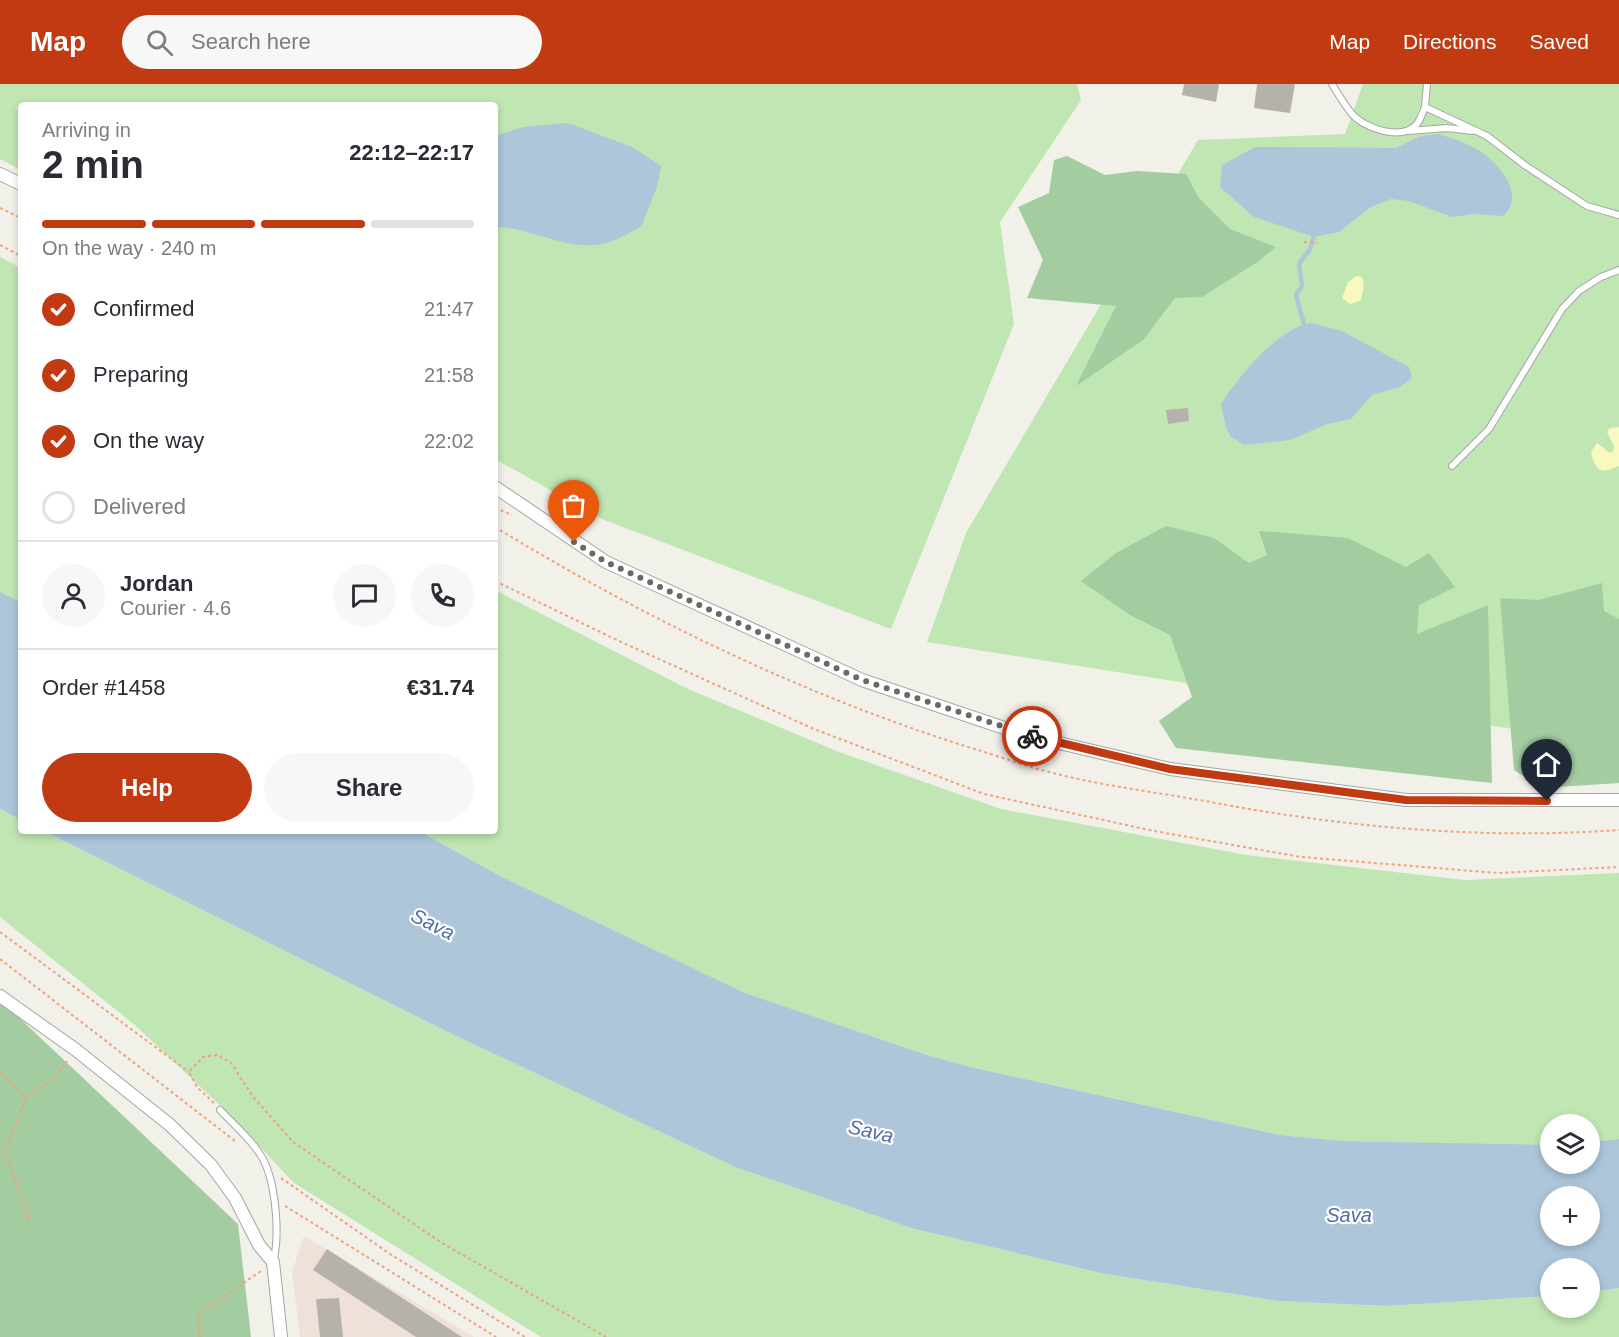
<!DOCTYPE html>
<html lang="en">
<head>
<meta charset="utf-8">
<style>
  body { margin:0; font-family:Arial,sans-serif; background:#f7f7f7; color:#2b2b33; height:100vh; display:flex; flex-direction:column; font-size:22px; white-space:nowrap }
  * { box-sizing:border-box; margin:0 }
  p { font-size:20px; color:#7c7c81 }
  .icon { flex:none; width:33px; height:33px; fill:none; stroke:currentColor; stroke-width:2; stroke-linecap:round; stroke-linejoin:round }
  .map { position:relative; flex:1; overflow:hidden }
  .sheet { position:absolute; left:18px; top:18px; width:480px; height:732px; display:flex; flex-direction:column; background:#fff; border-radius:6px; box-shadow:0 3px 9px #0003 }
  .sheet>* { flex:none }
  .tools { position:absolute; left:1540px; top:1030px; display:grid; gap:12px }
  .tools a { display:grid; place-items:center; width:60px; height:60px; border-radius:50%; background:#fff; box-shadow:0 3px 9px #0003; font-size:30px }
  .pin { position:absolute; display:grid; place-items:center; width:51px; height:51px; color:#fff; margin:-62px -26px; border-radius:50% 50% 50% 0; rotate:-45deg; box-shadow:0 0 6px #0007 }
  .pin .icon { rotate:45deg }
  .courier { position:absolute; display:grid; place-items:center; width:60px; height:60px; margin:-30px; border:4px solid #c23a11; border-radius:50%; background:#fff; color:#222; box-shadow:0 2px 8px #0007 }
  .head em { font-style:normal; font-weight:600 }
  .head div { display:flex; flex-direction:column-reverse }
  .head { display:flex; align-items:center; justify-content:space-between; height:102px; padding:0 24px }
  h1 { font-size:39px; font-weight:600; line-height:45px }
  .bar { display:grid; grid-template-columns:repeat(4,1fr); gap:9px 6px; align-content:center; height:72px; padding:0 24px }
  .bar i { height:8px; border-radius:4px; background:#e1e1e2 }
  .bar .selected { background:#c23a11 }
  .bar p { grid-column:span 4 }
  .line { display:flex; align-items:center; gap:15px; padding:0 24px; border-top:2px solid #e1e1e2 }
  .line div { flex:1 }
  .round { display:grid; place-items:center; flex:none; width:63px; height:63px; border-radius:32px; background:#f7f7f7 }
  ol { padding:0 24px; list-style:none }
  li { display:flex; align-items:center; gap:18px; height:66px }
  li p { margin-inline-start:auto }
  li .icon { padding:6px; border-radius:50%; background:#c23a11; color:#fff; stroke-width:4 }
  li:last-child { color:#7c7c81 }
  li i { width:33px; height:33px; border:3px solid #e1e1e2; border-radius:50% }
  .button { display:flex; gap:12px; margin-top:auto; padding:12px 24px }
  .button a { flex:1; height:69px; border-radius:36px; background:#c23a11; color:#fff; font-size:24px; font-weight:600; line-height:69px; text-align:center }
  .button a+a { background:#f7f7f7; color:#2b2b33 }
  header { display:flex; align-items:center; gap:36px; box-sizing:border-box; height:84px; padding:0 30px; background:#c23a11; color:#fff }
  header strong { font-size:28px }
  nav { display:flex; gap:33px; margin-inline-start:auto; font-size:21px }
  .search { width:420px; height:54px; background:#f7f7f7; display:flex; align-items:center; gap:15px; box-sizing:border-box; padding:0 21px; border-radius:33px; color:#7c7c81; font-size:22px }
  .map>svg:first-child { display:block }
  .commercial { fill:#f0e0da }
  .grass { fill:#c0e6b3 }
  .forest { fill:#a4cca1 }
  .sand { fill:#f8f9be }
  .water { fill:#adc6da; fill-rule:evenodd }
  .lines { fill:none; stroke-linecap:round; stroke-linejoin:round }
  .stream { stroke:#adc6da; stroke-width:4.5 }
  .building { fill:#b6b2ab }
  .service-casing { stroke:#a5a5a5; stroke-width:8 }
  .minor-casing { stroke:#a5a5a5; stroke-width:14 }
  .path { stroke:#efa27b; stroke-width:2; stroke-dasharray:3 3; stroke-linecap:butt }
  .service { stroke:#fff; stroke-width:6 }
  .minor { stroke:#fff; stroke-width:12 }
  .done { stroke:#6a6967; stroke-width:6; stroke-dasharray:0 10.8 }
  .route { stroke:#c23a11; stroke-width:8 }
  .labels { text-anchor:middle; stroke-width:4.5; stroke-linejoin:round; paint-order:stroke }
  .water-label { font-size:20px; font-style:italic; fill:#546baa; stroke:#fff }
</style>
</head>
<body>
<header>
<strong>Map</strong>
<div class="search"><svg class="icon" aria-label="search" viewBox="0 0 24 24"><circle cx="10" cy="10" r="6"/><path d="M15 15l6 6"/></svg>Search here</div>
<nav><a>Map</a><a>Directions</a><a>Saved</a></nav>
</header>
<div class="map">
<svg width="1619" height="1253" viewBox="0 0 1619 1253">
  <rect width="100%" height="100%" fill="#f1f0e9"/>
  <!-- commercial -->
  <polygon class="commercial" points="304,1152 474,1253 300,1253 292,1188"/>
  <!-- grass -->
  <g class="grass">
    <polygon points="0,0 1077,0 1081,16 1000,138 1014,240 891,545 602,435 495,375 495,21 21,21 21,86 0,75"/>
    <polygon points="1363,0 1619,0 1619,652 1545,649 1217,604 927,558 966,449 1198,56 1345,50"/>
    <polygon points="0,173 21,184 21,518 0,508"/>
    <polygon points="495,506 686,604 839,668 1001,725 1246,771 1465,796 1619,789 1619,1055 1590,1058 1590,1041 1551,1041 1551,1061 1544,1062 1341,1057 1280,1051 975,984 930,972 745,909 502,793 419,747 495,747"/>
    <polygon points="0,725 21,736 21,747 44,747 454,951 735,1083 911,1144 1105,1190 1278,1217 1386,1222 1551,1212 1551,1224 1590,1224 1590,1208 1619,1204 1619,1253 541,1253 294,1099 229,1030 136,942 0,833"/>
  </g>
  <!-- forest -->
  <g class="forest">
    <polygon points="1067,72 1105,91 1137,87 1186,90 1199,114 1230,145 1276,163 1256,179 1202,213 1175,214 1143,256 1076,302 1116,222 1027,214 1043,176 1018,123 1049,109 1054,76"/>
    <polygon points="1166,442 1214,454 1249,479 1267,471 1259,447 1348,454 1406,483 1429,469 1455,503 1419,521 1417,550 1488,521 1492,699 1176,664 1159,637 1192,613 1170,551 1130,531 1081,497 1116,469"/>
    <polygon points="1602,499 1604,527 1619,535 1619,699 1542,704 1514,686 1500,514 1539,516"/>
    <polygon points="0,920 13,928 238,1140 251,1253 0,1253"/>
  </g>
  <!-- sand -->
  <g class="sand">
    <path d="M1356,192l6,1c3,8 1,16 -2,24l-10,3 -8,-6 6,-16z"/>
    <path d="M1619,343v39c-17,8 -24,6 -28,-14l6,-9 13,10 3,-1 1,-6 -7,-14 3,-4z"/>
  </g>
  <!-- water -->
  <g class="water">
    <path d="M568,39l64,24 29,19 -4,21 -16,40c-11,5 -23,13 -35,16 -37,10 -74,-16 -111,-16v-91l28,-9z"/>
    <path d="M1439,50c15,5 31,10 44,19 19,15 42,42 20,63l-30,-2 -21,3 -43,-16 -18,-2 -20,8 -32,25 -25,5 -60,-20 -34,-30 2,-22 33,-18 141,1 24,-12z"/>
    <path d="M1311,239l31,8 67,36 3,11 -12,9 -28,8 -21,24 -24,5 -37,16 -45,5 -14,-8 -5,-9 -5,-24c17,-27 58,-77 90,-81z"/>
    <polygon points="0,508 21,518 21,736 0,725"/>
    <path d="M44,747h375l83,46 243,116 185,63 45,12 305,67 62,6 209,4v19h39v-22l29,-3v149l-29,4v-23h-39v27l-165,10 -108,-5 -173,-27 -194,-46 -176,-61 -281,-132zM1551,1113h39v39h-39z"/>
  </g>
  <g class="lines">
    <!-- stream -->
    <polyline class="stream" points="1304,240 1296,211 1302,202 1299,180 1310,165 1314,153"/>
  </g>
  <!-- building -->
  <g class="building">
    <polygon points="1184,0 1219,0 1216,18 1182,11"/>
    <polygon points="1257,0 1295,0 1290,29 1254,24"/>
    <polygon points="1188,324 1189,337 1168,340 1166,326"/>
    <polygon points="327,1165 462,1253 416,1253 313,1186"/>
    <polygon points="339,1214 343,1253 320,1253 316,1215"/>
  </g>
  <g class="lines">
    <defs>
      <g id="service">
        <path d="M1332,0c6,10 13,22 21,31 13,14 49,26 64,9 3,-4 6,-12 8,-17"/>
        <polyline points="1427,0 1425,23 1487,52 1526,82 1587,122 1619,131"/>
        <polyline points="1408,47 1447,44 1473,47"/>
        <polyline points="1452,382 1489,345 1562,225 1579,207 1601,193 1619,186"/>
        <path d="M220,1026c16,17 39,36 47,58 9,24 13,70 6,94"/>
      </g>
      <g id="minor">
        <polyline points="0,90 21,100"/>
        <polyline points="495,403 606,478 862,596 1025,651 1170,685 1406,716 1619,716"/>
        <polyline points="0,912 76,966 170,1041 211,1081 235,1114 259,1161 273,1178 281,1253"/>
      </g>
    </defs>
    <!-- service casing -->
    <use href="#service" class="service-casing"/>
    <!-- minor casing -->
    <use href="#minor" class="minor-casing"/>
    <!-- path -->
    <g class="path">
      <polyline points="0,124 21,134"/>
      <polyline points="1304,158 1317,159"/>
      <polyline points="0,161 21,172"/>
      <polyline points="495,424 512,431"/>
      <path d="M495,443c149,91 306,167 473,220 28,8 56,19 85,26 50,13 102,19 152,28 136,26 275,39 414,29"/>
      <polyline points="495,497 619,557 814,645 984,710 1154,747 1301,773 1498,789 1619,783"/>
      <polyline points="0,848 189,988"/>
      <polyline points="0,875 235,1057"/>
      <polyline points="0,989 26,1014 5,1067 30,1138"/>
      <polyline points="26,1014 54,995 67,977"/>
      <polyline points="214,1019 197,1003 189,988 203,973 217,971 231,979 254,1014 293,1058 442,1159 606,1253"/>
      <polyline points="281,1094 390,1170 525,1253"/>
      <polyline points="285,1122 496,1253"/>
      <polyline points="200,1253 198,1230 261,1187"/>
    </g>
    <!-- service -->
    <use href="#service" class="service"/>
    <!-- minor -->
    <use href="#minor" class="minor"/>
  </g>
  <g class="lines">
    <!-- done -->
    <polyline class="done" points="574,458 606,478 862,596 1032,652"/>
    <!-- route -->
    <polyline class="route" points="1032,652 1170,685 1406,716 1547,717"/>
  </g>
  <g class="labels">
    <!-- water labels -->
    <g class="water-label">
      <text transform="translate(433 840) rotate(27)" y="7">Sava</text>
      <text transform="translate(871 1047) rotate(13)" y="7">Sava</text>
      <text x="1349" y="1138">Sava</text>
    </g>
  </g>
</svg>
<div class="tools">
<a><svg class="icon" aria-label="layers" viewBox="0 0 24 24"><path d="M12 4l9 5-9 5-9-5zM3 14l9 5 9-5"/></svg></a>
<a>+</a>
<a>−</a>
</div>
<div class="pin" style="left:574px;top:458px;background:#ea580c"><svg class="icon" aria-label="bag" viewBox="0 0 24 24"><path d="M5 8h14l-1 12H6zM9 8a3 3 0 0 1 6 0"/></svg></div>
<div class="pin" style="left:1547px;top:717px;background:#1f2937"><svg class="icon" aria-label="home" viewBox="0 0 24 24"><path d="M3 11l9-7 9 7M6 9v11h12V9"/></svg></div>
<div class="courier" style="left:1032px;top:652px"><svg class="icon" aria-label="bike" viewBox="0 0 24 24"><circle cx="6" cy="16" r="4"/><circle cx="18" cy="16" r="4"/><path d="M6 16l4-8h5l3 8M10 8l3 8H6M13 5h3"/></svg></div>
<section class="sheet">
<div class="head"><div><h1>2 min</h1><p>Arriving in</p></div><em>22:12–22:17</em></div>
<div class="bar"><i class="selected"></i><i class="selected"></i><i class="selected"></i><i></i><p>On the way · 240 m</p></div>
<ol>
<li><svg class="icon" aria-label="check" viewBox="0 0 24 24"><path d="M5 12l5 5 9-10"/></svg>Confirmed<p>21:47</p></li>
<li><svg class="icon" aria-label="check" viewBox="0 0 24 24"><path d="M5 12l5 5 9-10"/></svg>Preparing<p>21:58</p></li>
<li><svg class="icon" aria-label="check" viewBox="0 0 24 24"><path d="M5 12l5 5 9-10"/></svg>On the way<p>22:02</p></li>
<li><i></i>Delivered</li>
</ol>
<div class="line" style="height:108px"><a class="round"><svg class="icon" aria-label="person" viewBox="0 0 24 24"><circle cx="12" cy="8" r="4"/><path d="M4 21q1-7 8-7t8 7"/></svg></a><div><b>Jordan</b><p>Courier · 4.6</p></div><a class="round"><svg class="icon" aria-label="chat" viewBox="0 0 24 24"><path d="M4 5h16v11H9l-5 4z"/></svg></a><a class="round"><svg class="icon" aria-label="phone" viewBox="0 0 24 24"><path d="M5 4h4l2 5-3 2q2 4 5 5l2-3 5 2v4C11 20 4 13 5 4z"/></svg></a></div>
<div class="line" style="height:78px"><div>Order #1458</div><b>€31.74</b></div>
<div class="button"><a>Help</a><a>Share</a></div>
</section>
</div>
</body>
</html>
